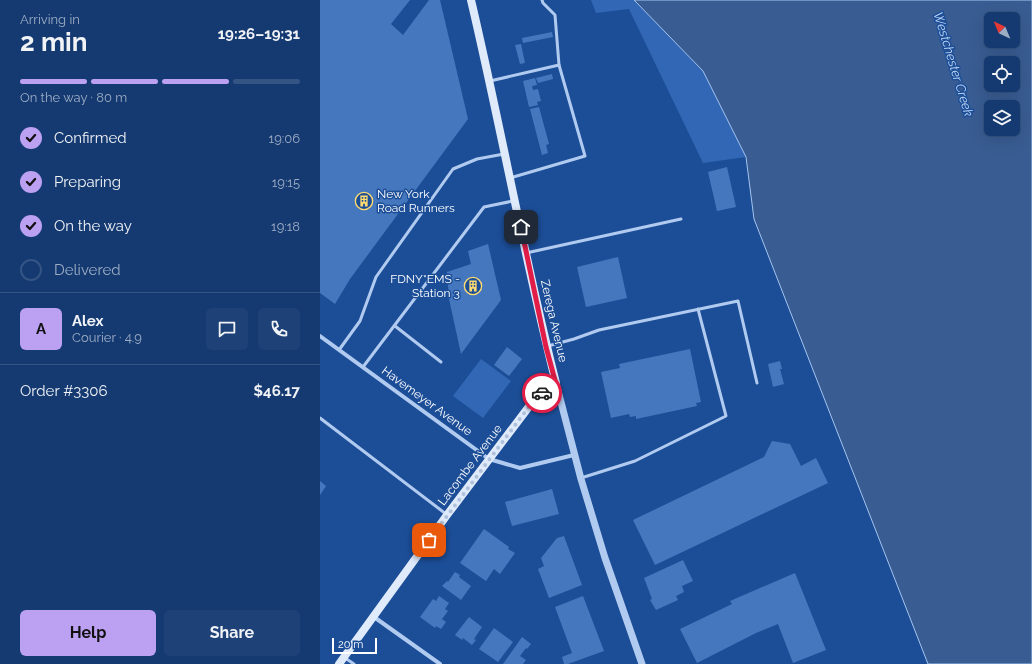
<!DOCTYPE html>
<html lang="en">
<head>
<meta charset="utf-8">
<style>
  body { margin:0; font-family:Raleway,sans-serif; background:#1e4177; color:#f1f3f6; height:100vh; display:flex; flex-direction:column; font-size:15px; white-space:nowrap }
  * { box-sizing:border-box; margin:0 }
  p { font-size:13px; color:#9dadc4 }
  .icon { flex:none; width:22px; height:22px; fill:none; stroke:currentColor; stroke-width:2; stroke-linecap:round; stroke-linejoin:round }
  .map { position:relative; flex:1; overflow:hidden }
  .sheet { display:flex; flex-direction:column; background:#153a72; width:320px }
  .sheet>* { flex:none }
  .needle { width:26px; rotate:316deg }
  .fabs { position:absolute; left:664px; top:12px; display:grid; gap:8px }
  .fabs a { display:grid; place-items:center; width:36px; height:36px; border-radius:6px; background:#153a72; box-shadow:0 4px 16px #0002,0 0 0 1px #345484; font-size:20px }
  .scale { position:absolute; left:12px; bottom:10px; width:45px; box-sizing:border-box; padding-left:4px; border:2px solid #fff; border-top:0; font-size:11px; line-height:14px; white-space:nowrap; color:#fff; -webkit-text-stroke:3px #1c4e98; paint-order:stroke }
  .pin { position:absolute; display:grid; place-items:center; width:34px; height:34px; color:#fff; margin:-17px; border-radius:8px; box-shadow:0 2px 6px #0006 }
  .courier { position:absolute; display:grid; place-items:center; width:40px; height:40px; margin:-20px; border:3px solid #e11d48; border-radius:50%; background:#fff; color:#222; box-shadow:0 1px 5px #0007 }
  .overview em { font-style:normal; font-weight:700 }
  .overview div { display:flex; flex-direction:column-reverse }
  .overview { display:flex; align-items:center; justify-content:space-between; height:68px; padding:0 20px }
  h1 { font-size:26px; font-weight:700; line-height:30px }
  .bar { display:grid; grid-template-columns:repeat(4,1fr); gap:6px 4px; align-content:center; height:48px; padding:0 20px }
  .bar i { height:5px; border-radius:3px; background:#345484 }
  .bar .selected { background:#bca0f2 }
  .bar p { grid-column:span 4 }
  .line { display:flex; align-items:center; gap:10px; padding:0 20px; border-top:1px solid #345484 }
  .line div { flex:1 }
  .round { display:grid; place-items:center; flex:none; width:42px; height:42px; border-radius:6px; background:#1e4177 }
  ol { padding:0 20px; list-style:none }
  li { display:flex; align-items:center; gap:12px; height:44px }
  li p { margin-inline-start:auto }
  li .icon { padding:4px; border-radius:50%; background:#bca0f2; color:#111; stroke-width:4 }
  li:last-child { color:#9dadc4 }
  li i { width:22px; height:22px; border:2px solid #345484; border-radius:50% }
  .button { display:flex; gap:8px; margin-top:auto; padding:8px 20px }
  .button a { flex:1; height:46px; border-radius:6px; background:#bca0f2; color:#111; font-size:16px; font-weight:700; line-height:46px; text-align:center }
  .button a+a { background:#1e4177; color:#f1f3f6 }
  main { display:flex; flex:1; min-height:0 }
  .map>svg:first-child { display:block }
  .green { fill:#3167b4 }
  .water { fill:#395c92; stroke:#a5c5f1; fill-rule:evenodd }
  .building { fill:#4577be }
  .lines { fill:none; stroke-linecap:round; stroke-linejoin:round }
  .service { stroke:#b1cbf0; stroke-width:3 }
  .minor { stroke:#b1cbf0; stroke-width:4 }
  .tertiary { stroke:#b1cbf0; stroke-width:7 }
  .secondary { stroke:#dfeafb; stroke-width:8 }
  .done { stroke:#b0c1db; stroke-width:4; stroke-dasharray:0 7.2 }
  .route { stroke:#e11d48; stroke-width:5 }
  .labels { text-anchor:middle; stroke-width:3; stroke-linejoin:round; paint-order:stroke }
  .poi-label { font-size:12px; fill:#fff; stroke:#1c4e98; text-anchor:start }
  .street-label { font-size:12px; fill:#fff; stroke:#1c4e98 }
  .water-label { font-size:13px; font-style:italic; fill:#bed6f6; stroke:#1c4e98 }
</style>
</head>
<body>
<main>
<section class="sheet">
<div class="overview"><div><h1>2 min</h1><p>Arriving in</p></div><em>19:26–19:31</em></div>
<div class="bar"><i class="selected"></i><i class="selected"></i><i class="selected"></i><i></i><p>On the way · 80 m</p></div>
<ol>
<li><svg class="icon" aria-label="check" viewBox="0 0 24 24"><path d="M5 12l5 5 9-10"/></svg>Confirmed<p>19:06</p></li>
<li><svg class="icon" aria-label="check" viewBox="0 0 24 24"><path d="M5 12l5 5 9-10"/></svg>Preparing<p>19:15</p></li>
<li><svg class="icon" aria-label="check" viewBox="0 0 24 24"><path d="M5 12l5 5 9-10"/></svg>On the way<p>19:18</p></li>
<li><i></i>Delivered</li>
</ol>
<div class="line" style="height:72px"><b class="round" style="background:#bca0f2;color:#111">A</b><div><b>Alex</b><p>Courier · 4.9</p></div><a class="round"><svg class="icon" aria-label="chat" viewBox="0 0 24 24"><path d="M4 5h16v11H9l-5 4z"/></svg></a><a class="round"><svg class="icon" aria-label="phone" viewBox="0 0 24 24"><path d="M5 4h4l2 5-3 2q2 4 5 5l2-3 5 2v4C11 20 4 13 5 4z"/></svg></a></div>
<div class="line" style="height:52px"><div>Order #3306</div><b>$46.17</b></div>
<div class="button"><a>Help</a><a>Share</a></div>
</section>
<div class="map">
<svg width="712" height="664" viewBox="0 0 712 664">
  <rect width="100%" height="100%" fill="#1c4e98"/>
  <!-- green -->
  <g class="green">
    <polygon points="271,0 314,0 383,71 426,157 383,163 309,9 276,13"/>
    <polygon points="161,359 191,381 163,418 133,396"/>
  </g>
  <!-- water -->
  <path class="water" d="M314,0h398v664h-104l-174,-445 -8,-62 -43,-86zM671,19h22v22h-22zM671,63h22v22h-22zM671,107h22v22h-22z"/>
  <!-- building -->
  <g class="building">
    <polygon points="0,0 90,0 71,24 83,35 109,0 120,0 148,119 30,279 15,304 0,293"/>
    <polygon points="232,32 233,37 203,43 202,38"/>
    <polygon points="201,44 205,63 200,64 195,45"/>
    <polygon points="232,74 233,79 218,83 216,78"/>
    <polygon points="215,78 217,85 212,86 213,90 218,89 221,101 217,102 218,105 209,107 203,81"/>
    <polygon points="219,107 229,144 226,145 228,153 222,155 210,109"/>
    <polygon points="407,167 416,207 397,211 388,172"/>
    <polygon points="168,244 181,300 141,354 129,299 127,272 151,264 148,251"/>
    <polygon points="298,257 307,298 266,307 257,267"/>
    <polygon points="187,347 202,359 189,376 174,365"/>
    <polygon points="370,349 381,402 376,403 377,406 316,419 316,416 310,417 309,414 291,418 281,372 300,368 299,364"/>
    <polygon points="460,361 462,369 460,369 464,384 453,387 448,364"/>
    <polygon points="452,441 470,444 481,466 496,458 508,483 335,565 313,520 444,457"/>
    <polygon points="0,481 6,486 0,495"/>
    <polygon points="232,489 239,514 192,526 185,502"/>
    <polygon points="164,529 189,547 188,549 195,553 180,574 174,569 166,581 140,563"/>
    <polygon points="244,536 262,585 229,598 218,569 224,566 221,558 237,538"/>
    <polygon points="363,560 373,581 362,586 364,592 356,596 358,600 336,610 330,600 332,599 324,578"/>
    <polygon points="135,572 140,575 139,577 151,586 141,600 122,586 127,581 128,582"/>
    <polygon points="475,573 506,650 473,663 458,624 436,633 377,663 360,629 412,604 410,601"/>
    <polygon points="119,596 129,603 125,609 128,611 122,619 126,622 121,629 116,626 115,628 100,617 113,599 116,601"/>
    <polygon points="263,596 284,651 248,664 244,664 242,657 252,653 235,607"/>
    <polygon points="149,617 162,627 154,639 156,640 152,645 143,638 142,640 135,635"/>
    <polygon points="174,628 193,642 178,662 159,649"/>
    <polygon points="202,637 211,644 207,649 206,648 200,656 206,660 203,664 183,664"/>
  </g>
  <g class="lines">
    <!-- service -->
    <g class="service">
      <polyline points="222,0 223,3 235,15 239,65"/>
      <polyline points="170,81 239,65 265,156 190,178"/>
      <polyline points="206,253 361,219"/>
      <polyline points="75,326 121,362"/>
      <polyline points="228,346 254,339 279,330 418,301 437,383"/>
      <polyline points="19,350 40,321 56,277 133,169 157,159 184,154"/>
      <polyline points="43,367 164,207 193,201"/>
      <polyline points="0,418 126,514"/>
      <polyline points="261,478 315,461 406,416 378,309"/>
      <polyline points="25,658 34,664"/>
    </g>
    <!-- minor -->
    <g class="minor">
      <polyline points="0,336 169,459 200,468 254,455"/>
      <polyline points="54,617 120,664"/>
    </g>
    <!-- tertiary -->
    <polyline class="tertiary" points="236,383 261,479 285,558 322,664"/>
    <!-- secondary -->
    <path class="secondary" d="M19,664l108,-149 90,-119 19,-13c-32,-126 -55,-256 -85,-383"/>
  </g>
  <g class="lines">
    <!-- done -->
    <polyline class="done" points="109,540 217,396 222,393"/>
    <!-- route -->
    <polyline class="route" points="201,227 226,347 236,384 222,393"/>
  </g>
  <!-- icons -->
  <defs>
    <symbol id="building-ring" viewBox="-11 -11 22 22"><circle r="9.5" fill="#1c4e98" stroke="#ffdb70" stroke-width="1.5"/><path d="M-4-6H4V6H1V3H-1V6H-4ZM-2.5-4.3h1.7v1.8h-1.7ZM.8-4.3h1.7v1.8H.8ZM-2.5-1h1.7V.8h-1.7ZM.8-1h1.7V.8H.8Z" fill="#ffdb70"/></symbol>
  </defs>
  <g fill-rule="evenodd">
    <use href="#building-ring" x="34" y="191" width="20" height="20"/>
    <use href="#building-ring" x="143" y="276" width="20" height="20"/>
  </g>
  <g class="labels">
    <!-- poi labels -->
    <g class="poi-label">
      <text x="57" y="198">New York<tspan x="57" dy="14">Road Runners</tspan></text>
      <text x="140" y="283" text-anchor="end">FDNY*EMS -<tspan x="140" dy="14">Station 3</tspan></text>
    </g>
    <!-- street labels -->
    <g class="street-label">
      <text transform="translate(234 321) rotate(77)" y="4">Zerega Avenue</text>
      <text transform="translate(107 401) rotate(36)" y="4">Havemeyer Avenue</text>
      <text transform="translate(150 465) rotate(-53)" y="4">Lacombe Avenue</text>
    </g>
    <!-- water labels -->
    <g class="water-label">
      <text transform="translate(634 64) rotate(73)" y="5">Westchester Creek</text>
    </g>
  </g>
</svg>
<div class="fabs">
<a><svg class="needle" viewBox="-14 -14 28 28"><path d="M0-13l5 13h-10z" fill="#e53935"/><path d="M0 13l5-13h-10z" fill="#9dadc4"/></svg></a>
<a><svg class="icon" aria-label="locate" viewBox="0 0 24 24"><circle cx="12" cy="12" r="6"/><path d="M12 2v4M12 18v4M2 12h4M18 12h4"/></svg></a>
<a><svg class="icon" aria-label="layers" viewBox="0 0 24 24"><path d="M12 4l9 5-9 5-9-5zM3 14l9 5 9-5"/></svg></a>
</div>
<div class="scale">20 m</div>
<div class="pin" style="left:109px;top:540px;background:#ea580c"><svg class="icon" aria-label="bag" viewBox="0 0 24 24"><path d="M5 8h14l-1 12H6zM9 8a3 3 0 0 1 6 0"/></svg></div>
<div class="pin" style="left:201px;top:227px;background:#1f2937"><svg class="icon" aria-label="home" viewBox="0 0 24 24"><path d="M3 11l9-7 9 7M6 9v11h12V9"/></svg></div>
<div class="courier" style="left:222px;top:393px"><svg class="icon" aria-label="car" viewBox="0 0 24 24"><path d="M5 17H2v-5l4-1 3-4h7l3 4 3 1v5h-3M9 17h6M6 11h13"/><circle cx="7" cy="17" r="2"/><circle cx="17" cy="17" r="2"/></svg></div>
</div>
</main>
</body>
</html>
